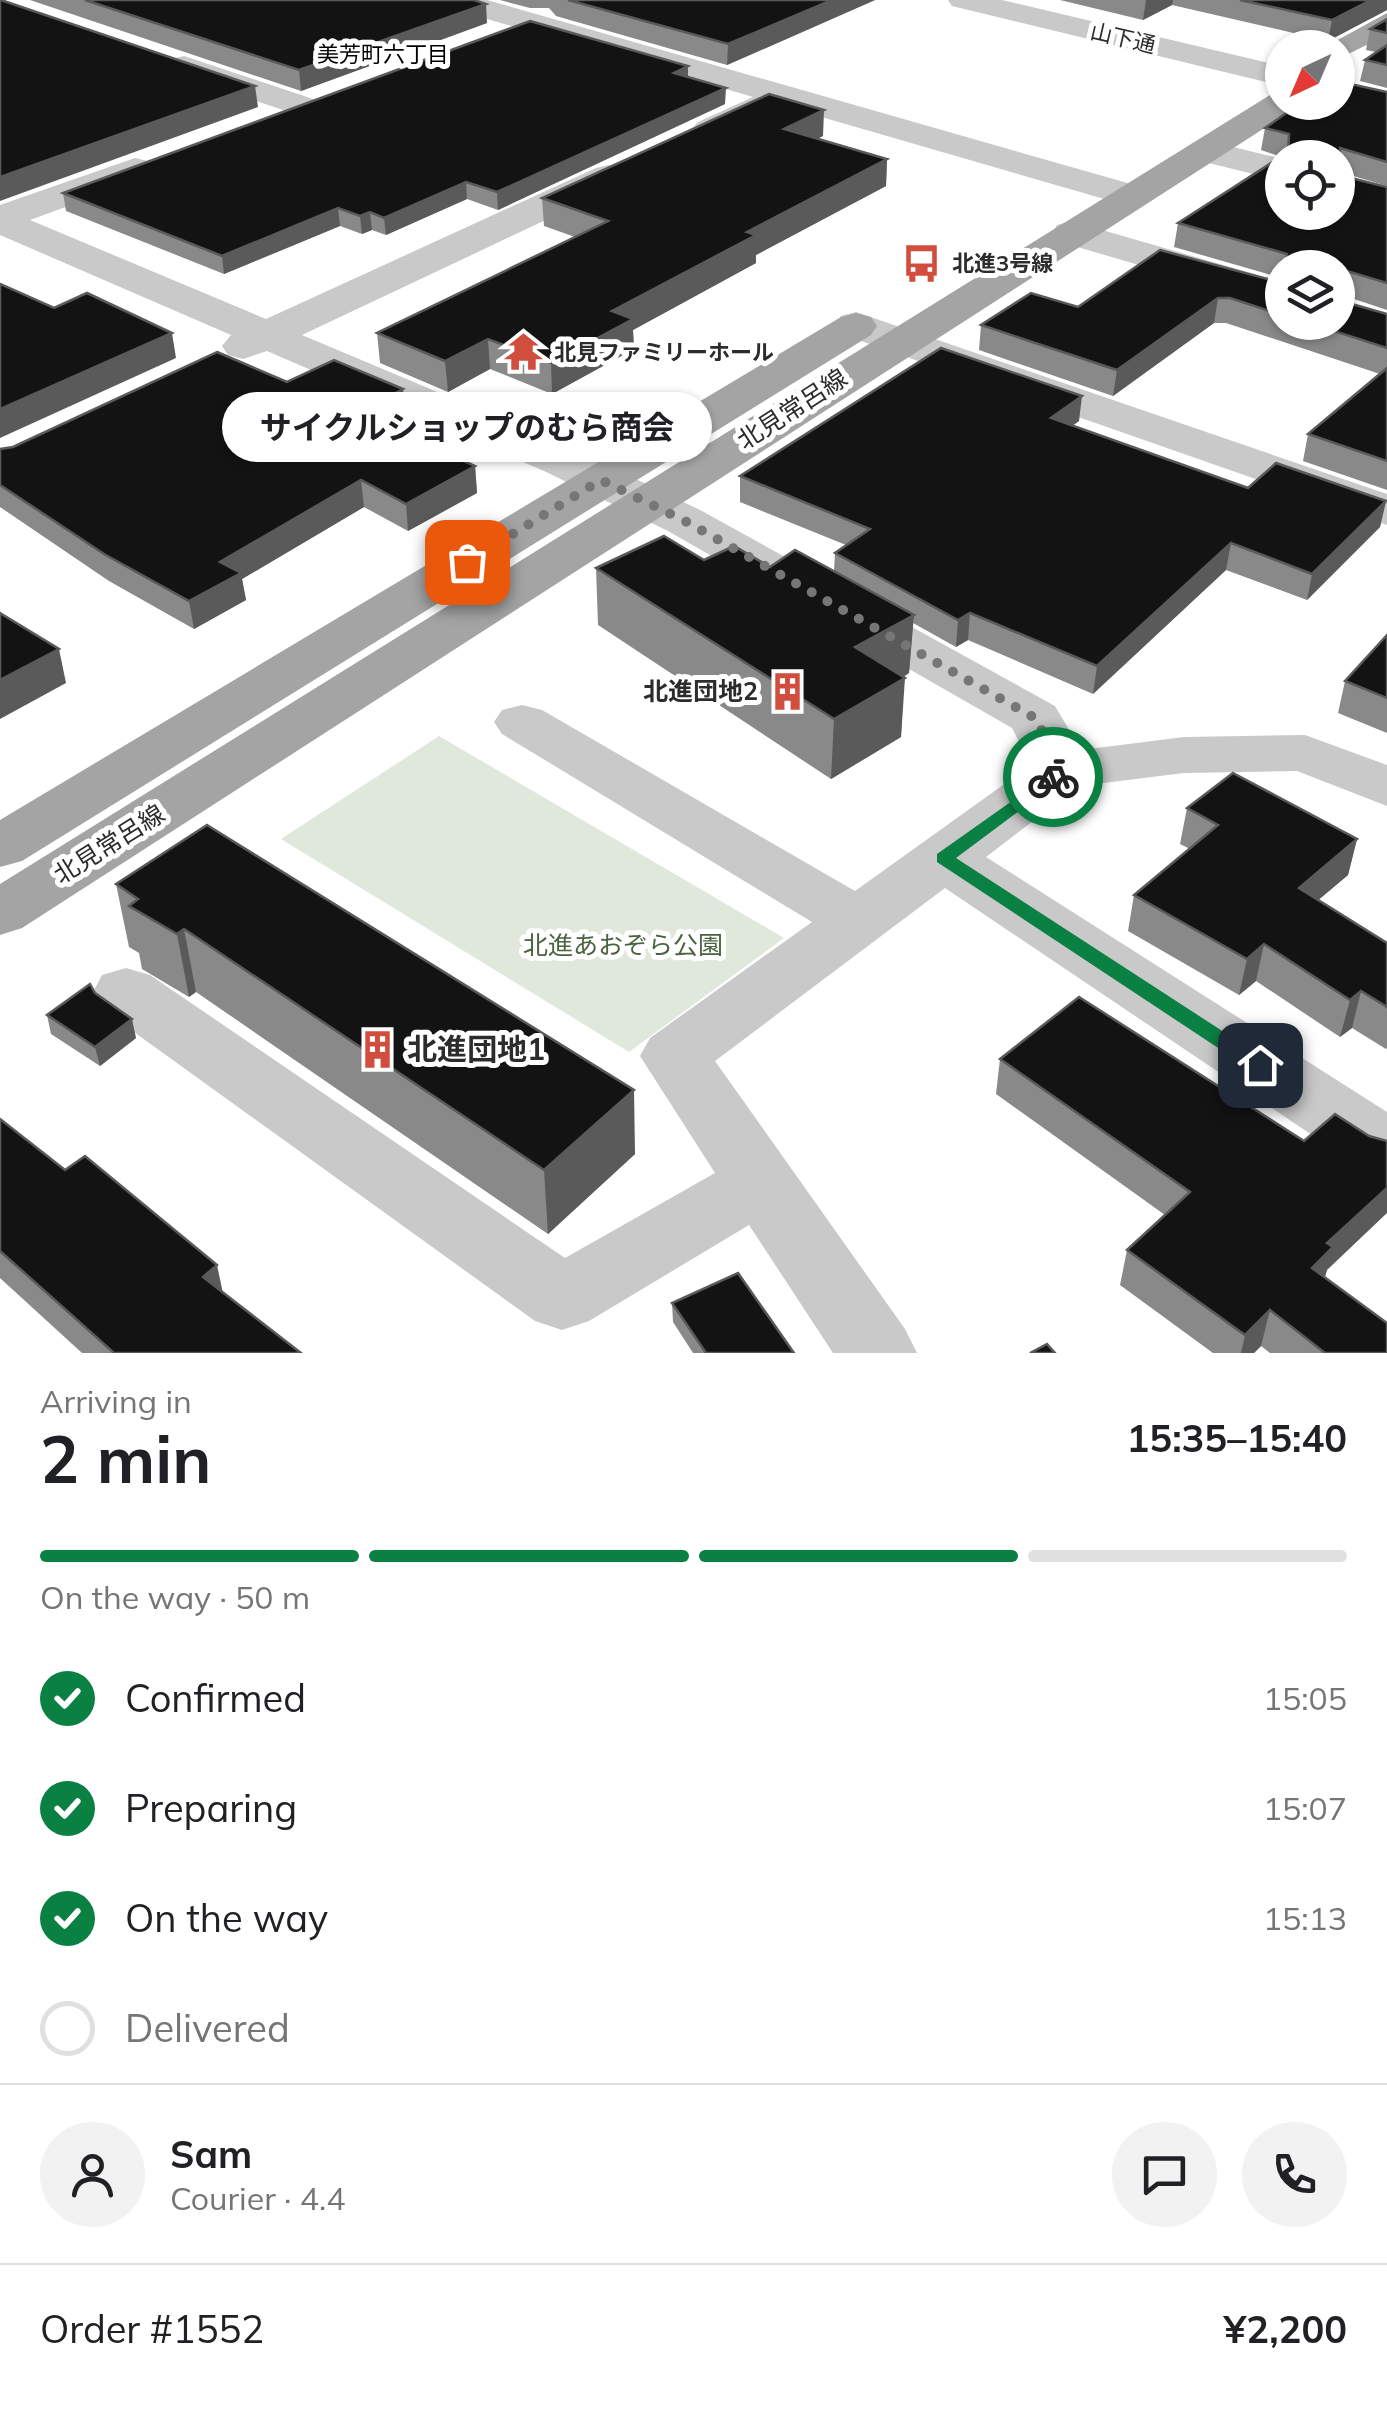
<!DOCTYPE html>
<html lang="en">
<head>
<meta charset="utf-8">
<style>
  body { margin:0; font-family:Mulish,"Noto Sans JP",sans-serif; background:#f2f2f2; color:#202124; height:100vh; display:flex; flex-direction:column; font-size:38px; white-space:nowrap }
  * { box-sizing:border-box; margin:0 }
  p { font-size:32px; color:#757577 }
  .icon { flex:none; width:55px; height:55px; fill:none; stroke:currentColor; stroke-width:2; stroke-linecap:round; stroke-linejoin:round }
  .map { position:relative; height:1353px; overflow:hidden }
  .details { display:flex; flex-direction:column; background:#fff; flex:1 }
  .details>* { flex:none }
  .needle { width:65px; rotate:224deg }
  .tools { position:absolute; left:1265px; top:30px; display:grid; gap:20px }
  .tools a { display:grid; place-items:center; width:90px; height:90px; border-radius:50%; background:#fff; box-shadow:0 2px 8px #0004; font-size:50px }
  .pin { position:absolute; display:grid; place-items:center; width:85px; height:85px; color:#fff; margin:-42px; border-radius:20px; box-shadow:0 5px 15px #0006 }
  .courier { position:absolute; display:grid; place-items:center; width:100px; height:100px; margin:-50px; border:8px solid #0b8043; border-radius:50%; background:#fff; color:#222; box-shadow:0 2px 12px #0007 }
  .bubble { position:absolute; height:70px; border-radius:35px; background:#fff; box-shadow:0 2px 8px #0004; font-size:32px; font-weight:700; line-height:70px; text-align:center }
  .headline em { font-style:normal; font-weight:700 }
  .headline div { display:flex; flex-direction:column-reverse }
  .headline { display:flex; align-items:center; justify-content:space-between; height:170px; padding:0 40px }
  h1 { font-size:65px; font-weight:700; line-height:75px }
  .bar { display:grid; grid-template-columns:repeat(4,1fr); gap:15px 10px; align-content:center; height:120px; padding:0 40px }
  .bar i { height:12px; border-radius:8px; background:#e0e0e0 }
  .bar .active { background:#0b8043 }
  .bar p { grid-column:span 4 }
  .line { display:flex; align-items:center; gap:25px; padding:0 40px; border-top:2px solid #e0e0e0 }
  .line div { flex:1 }
  .round { display:grid; place-items:center; flex:none; width:105px; height:105px; border-radius:52px; background:#f2f2f2 }
  ol { padding:0 40px; list-style:none }
  li { display:flex; align-items:center; gap:30px; height:110px }
  li p { margin-inline-start:auto }
  li .icon { padding:10px; border-radius:50%; background:#0b8043; color:#fff; stroke-width:4 }
  li:last-child { color:#757577 }
  li i { width:55px; height:55px; border:5px solid #e0e0e0; border-radius:50% }
  .map>svg:first-child { display:block }
  .green { fill:#dfe8db }
  .lines { fill:none; stroke-linecap:round; stroke-linejoin:round }
  .minor { fill:#c9c9c9; fill-rule:evenodd }
  .major { fill:#a4a4a4; fill-rule:evenodd }
  .wall { fill:#898989 }
  .shaded-wall { fill:#5a5a5a }
  .building { fill:#131313; stroke:#5a5a5a; stroke-width:2.5 }
  .route { fill:#0b8043 }
  .done { stroke:#767676; stroke-width:10; stroke-dasharray:0 18 }
  .labels { text-anchor:middle; stroke-width:10; stroke-linejoin:round; paint-order:stroke }
  .far-street-label { font-size:22px; fill:#2c2c2c; stroke:#fff }
  .far-neighbourhood-label { font-size:22px; fill:#000; stroke:#fff }
  .far-poi-label { font-size:22px; font-weight:bold; fill:#2c2c2c; stroke:#fff; text-anchor:start }
  .street-label { font-size:25px; fill:#2c2c2c; stroke:#fff }
  .poi-label { font-size:25px; font-weight:bold; fill:#2c2c2c; stroke:#fff; text-anchor:end }
  .park-label { font-size:25px; fill:#49623f; stroke:#fff }
  .near-poi-label { font-size:30px; font-weight:bold; fill:#2c2c2c; stroke:#fff; text-anchor:start }
</style>
</head>
<body>
<div class="map">
<svg width="1387" height="1353" viewBox="0 0 1387 1353">
  <rect width="100%" height="100%" fill="#fff"/>
  <!-- green -->
  <polygon class="green" points="439,736 784,938 629,1052 281,839"/>
  <g class="lines">
    <!-- minor -->
    <g class="minor">
      <path d="M439,0h48l658,188 6,8 -6,8 -13,3 -345,-100c-26,12 -61,37 -89,29l-6,-7 6,-7 55,-25 -310,-91z"/>
      <polygon points="948,0 1002,0 1282,66 1282,86 952,6"/>
      <polygon points="184,56 316,100 321,107 316,114 304,117 172,73 168,66 172,59"/>
      <polygon points="1205,140 1282,159 1282,181 1192,159 1187,151 1192,143"/>
      <polygon points="135,158 148,161 153,169 148,177 30,220 266,319 596,168 609,165 622,168 627,176 622,184 302,335 578,451 702,511 1055,706 1081,750 1184,737 1305,735 1387,765 1387,806 1297,771 1184,773 1079,786 986,857 1387,1112 1387,1176 1361,1168 945,888 715,1061 905,1329 917,1353 833,1353 749,1225 589,1321 562,1330 535,1321 102,1009 93,992 102,975 126,968 150,975 565,1258 715,1173 640,1056 650,1038 812,922 502,734 494,722 502,710 522,705 542,710 855,891 1031,765 1012,728 668,531 544,471 267,351 243,359 228,355 222,346 231,335 0,235 0,205"/>
      <polygon points="1071,221 1282,282 1282,307 1057,241 1052,233 1057,225"/>
      <polygon points="856,312 1387,494 1387,525 841,334 835,325 841,316"/>
    </g>
    <!-- major -->
    <g class="major">
      <polygon points="1387,13 1387,35 1338,59 1338,48 1323,48"/>
      <polygon points="1282,92 1282,102 1299,102 1294,109 22,928 0,935 0,884 1270,95"/>
      <polygon points="856,313 871,317 877,326 871,335 22,861 0,867 0,820 841,317"/>
    </g>
  </g>
  <!-- wall -->
  <g class="wall">
    <polygon points="30,0 474,0 487,23 301,91"/>
    <polygon points="500,0 875,0 727,65 556,16 549,8 530,8"/>
    <polygon points="1060,0 1387,0 1387,10 1328,41 1172,5 1143,20"/>
    <polygon points="1387,19 1387,88 1360,81 1365,60 1376,52 1366,50 1370,29"/>
    <polygon points="688,66 688,77 725,104 498,210 467,199 386,235 372,230 362,234 340,226 224,274 66,211 63,193"/>
    <polygon points="1341,82 1387,92 1387,186 1340,172 1339,175 1387,187 1387,310 1339,294 1338,300 1387,314 1387,490 1303,461 1308,434 1380,374 1226,323 1214,323 1113,396 979,350 981,325 1078,307 1282,283 1282,322 1338,322 1338,268 1282,268 1282,278 1174,247 1178,223 1282,212 1338,158 1285,158 1261,150 1265,128"/>
    <polygon points="823,136 817,139 887,159 886,186 756,255 756,263 633,330 634,349 552,394 490,369 448,392 380,363 377,333 575,237 544,226 542,198"/>
    <polygon points="287,382 403,389 405,415 387,425 475,466 477,493 408,531 364,507 242,579 246,600 194,629 109,581 0,507 0,449"/>
    <polygon points="1079,421 1072,426 1248,488 1386,501 1380,527 1307,600 1226,570 1093,694 968,640 956,647 913,623 909,673 904,677 901,737 831,779 598,625 596,568 704,560 770,567 834,571 835,553 846,545 740,502 740,476"/>
    <polygon points="1387,635 1387,733 1338,713 1345,681"/>
    <polygon points="1187,808 1357,839 1348,875 1318,900 1387,943 1387,1048 1386,1049 1352,1028 1340,1037 1256,981 1239,995 1128,931 1134,895 1190,849 1180,844"/>
    <polygon points="116,884 635,1154 548,1234 196,992 189,997 142,969 139,953 129,947"/>
    <polygon points="95,993 136,1038 100,1066 51,1034 47,1015"/>
    <polygon points="1000,1059 1327,1270 1325,1277 1387,1353 1270,1353 1261,1346 1254,1353 1213,1353 1120,1285 1127,1250 1165,1215 996,1094"/>
    <polygon points="0,1119 223,1292 301,1353 82,1353 0,1278"/>
    <polygon points="672,1303 794,1353 693,1353 673,1322"/>
  </g>
  <!-- shaded-wall -->
  <g class="shaded-wall">
    <polygon points="832,0 875,0 727,65 728,44"/>
    <polygon points="1146,0 1173,0 1172,5 1143,20"/>
    <polygon points="1371,0 1387,0 1387,10 1328,41 1332,20"/>
    <polygon points="486,4 487,23 301,91 299,70"/>
    <polygon points="688,66 688,82 674,73"/>
    <polygon points="255,86 258,107 0,201 0,177"/>
    <polygon points="726,88 725,104 498,210 497,192"/>
    <polygon points="824,110 823,136 783,156 784,129"/>
    <polygon points="887,159 886,186 756,255 756,263 633,330 634,349 552,394 551,363 612,311 747,232"/>
    <polygon points="466,182 467,199 386,235 384,218"/>
    <polygon points="338,208 340,226 224,274 222,256"/>
    <polygon points="370,212 372,230 362,234 360,216"/>
    <polygon points="1344,270 1339,294 1338,302 1339,273"/>
    <polygon points="1218,298 1214,323 1113,396 1117,370"/>
    <polygon points="172,333 176,358 0,438 0,409"/>
    <polygon points="488,339 490,369 448,392 445,361"/>
    <polygon points="403,389 405,415 363,438 360,412"/>
    <polygon points="1082,396 1079,421 1048,443 1051,418"/>
    <polygon points="475,466 477,493 408,531 406,504"/>
    <polygon points="361,480 364,507 242,579 246,600 194,629 189,601 220,562"/>
    <polygon points="1386,501 1380,527 1307,600 1312,574"/>
    <polygon points="1231,543 1226,570 1093,694 1097,666"/>
    <polygon points="970,613 968,640 956,647 958,620"/>
    <polygon points="914,615 909,673 852,706 855,647"/>
    <polygon points="59,649 66,683 0,719 0,680"/>
    <polygon points="905,678 901,737 831,779 834,719"/>
    <polygon points="1357,839 1348,875 1290,924 1299,888"/>
    <polygon points="184,929 196,992 189,997 177,934"/>
    <polygon points="1264,944 1256,981 1239,995 1247,959"/>
    <polygon points="1361,991 1352,1028 1340,1037 1350,1000"/>
    <polygon points="132,1019 136,1038 100,1066 95,1047"/>
    <polygon points="634,1090 635,1154 548,1234 544,1170"/>
    <polygon points="1387,1188 1387,1213 1327,1270 1323,1282 1312,1268 1327,1243"/>
    <polygon points="217,1265 225,1303 203,1277"/>
    <polygon points="1270,1310 1261,1346 1254,1353 1241,1353 1245,1335"/>
  </g>
  <!-- building -->
  <g class="building">
    <polygon points="0,0 1,0 255,86 0,177"/>
    <polygon points="85,0 474,0 486,4 299,70"/>
    <polygon points="568,0 832,0 728,44"/>
    <polygon points="1240,0 1371,0 1332,20"/>
    <polygon points="1387,19 1387,33 1370,29"/>
    <polygon points="530,21 688,66 674,73 726,88 497,192 466,182 384,218 370,212 360,216 338,208 222,256 63,193"/>
    <polygon points="1387,45 1387,65 1365,60"/>
    <polygon points="1338,78 1341,82 1387,92 1387,162 1340,148 1339,175 1387,187 1387,283 1344,270 1339,273 1339,293 1338,295 1338,268 1288,268 1287,254 1178,223 1276,160 1282,160 1282,212 1338,212 1338,158 1288,158 1289,134 1265,128 1302,102 1338,102"/>
    <polygon points="769,94 824,110 784,129 887,159 747,232 756,235 612,311 633,319 551,363 488,339 445,361 377,333 608,221 542,198"/>
    <polygon points="1160,250 1282,283 1282,315 1230,298 1218,298 1117,370 981,325 1031,293 1078,307"/>
    <polygon points="0,284 54,308 87,293 172,333 0,409"/>
    <polygon points="1338,300 1387,314 1387,348 1306,322 1338,322"/>
    <polygon points="941,348 1082,396 1051,418 1248,488 1276,463 1386,501 1312,574 1231,543 1097,666 970,613 958,620 835,553 870,529 740,476"/>
    <polygon points="217,352 287,382 334,360 403,389 360,412 475,466 406,504 361,480 220,562 241,573 189,601 104,554 0,485 0,449 13,447"/>
    <polygon points="1387,368 1387,461 1308,434"/>
    <polygon points="664,536 704,560 734,546 770,567 795,550 914,615 855,647 905,678 834,719 596,568"/>
    <polygon points="0,613 59,649 0,680"/>
    <polygon points="1387,635 1387,698 1345,681"/>
    <polygon points="1233,773 1357,839 1299,888 1387,943 1387,1007 1361,991 1350,1000 1264,944 1247,959 1134,895 1218,825 1187,808"/>
    <polygon points="207,825 634,1090 544,1170 184,929 177,934 129,906 138,899 116,884"/>
    <polygon points="90,984 95,993 132,1019 95,1047 47,1015"/>
    <polygon points="1079,997 1304,1141 1335,1114 1369,1136 1387,1141 1387,1188 1327,1243 1333,1247 1312,1268 1387,1323 1387,1353 1325,1353 1270,1310 1245,1335 1127,1250 1190,1192 1000,1059"/>
    <polygon points="0,1119 65,1170 85,1156 217,1265 203,1277 301,1353 114,1353 0,1251"/>
    <polygon points="738,1273 794,1353 706,1353 672,1303"/>
    <polygon points="1047,1344 1055,1353 1030,1353"/>
  </g>
  <!-- route -->
  <polygon class="route" points="1053,772 1061,777 1059,781 956,858 1267,1060 1267,1071 1253,1071 937,862 937,854"/>
  <g class="lines">
    <!-- done -->
    <polyline class="done" points="467,562 601,480 685,521 1035,718 1063,770 1053,777"/>
  </g>
  <!-- icons -->
  <defs>
    <symbol id="bus-bare" viewBox="-9 -9 18 18"><path d="M-5-6H5V4H4V6H2V4H-2V6H-4V4H-5ZM-3.5-4V0h7V-4ZM-3.5 1.2v1.5H-2V1.2ZM2 1.2v1.5H3.5V1.2Z" fill="#d14e3f" stroke="#fff" stroke-width="2.5" paint-order="stroke"/></symbol>
    <symbol id="temple-bare" viewBox="-9 -9 18 18"><path d="M0-6L5-2H3V0L6.5 2.5H4V6H1.5V3h-3V6H-4V2.5H-6.5L-3 0V-2H-5Z" fill="#d14e3f" stroke="#fff" stroke-width="2.5" paint-order="stroke"/></symbol>
    <symbol id="building-bare" viewBox="-9 -9 18 18"><path d="M-4-6H4V6H1V3H-1V6H-4ZM-2.5-4.3h1.7v1.8h-1.7ZM.8-4.3h1.7v1.8H.8ZM-2.5-1h1.7V.8h-1.7ZM.8-1h1.7V.8H.8Z" fill="#d14e3f" stroke="#fff" stroke-width="2.5" paint-order="stroke"/></symbol>
  </defs>
  <g fill-rule="evenodd">
    <use href="#bus-bare" x="894" y="236" width="55" height="55"/>
    <use href="#temple-bare" x="496" y="324" width="55" height="55"/>
    <use href="#building-bare" x="760" y="664" width="55" height="55"/>
    <use href="#building-bare" x="350" y="1022" width="55" height="55"/>
  </g>
  <g class="labels">
    <!-- far-street labels -->
    <g class="far-street-label">
      <text transform="translate(1123 38) rotate(13)" y="8">山下通</text>
    </g>
    <!-- far-neighbourhood labels -->
    <g class="far-neighbourhood-label">
      <text x="383" y="62">美芳町六丁目</text>
    </g>
    <!-- far-poi labels -->
    <g class="far-poi-label">
      <text x="952" y="271">北進3号線</text>
      <text x="554" y="360">北見ファミリーホール</text>
    </g>
    <!-- street labels -->
    <g class="street-label">
      <text transform="translate(792 409) rotate(-33)" y="9">北見常呂線</text>
      <text transform="translate(109 844) rotate(-32)" y="9">北見常呂線</text>
    </g>
    <!-- poi labels -->
    <g class="poi-label">
      <text x="758" y="700">北進団地2</text>
    </g>
    <!-- park labels -->
    <g class="park-label">
      <text x="623" y="954">北進あおぞら公園</text>
    </g>
    <!-- near-poi labels -->
    <g class="near-poi-label">
      <text x="407" y="1060">北進団地1</text>
    </g>
  </g>
</svg>
<div class="tools">
<a><svg class="needle" viewBox="-14 -14 28 28"><path d="M0-13l5 13h-10z" fill="#e53935"/><path d="M0 13l5-13h-10z" fill="#757577"/></svg></a>
<a><svg class="icon" aria-label="locate" viewBox="0 0 24 24"><circle cx="12" cy="12" r="6"/><path d="M12 2v4M12 18v4M2 12h4M18 12h4"/></svg></a>
<a><svg class="icon" aria-label="layers" viewBox="0 0 24 24"><path d="M12 4l9 5-9 5-9-5zM3 14l9 5 9-5"/></svg></a>
</div>
<div class="pin" style="left:467px;top:562px;background:#ea580c"><svg class="icon" aria-label="bag" viewBox="0 0 24 24"><path d="M5 8h14l-1 12H6zM9 8a3 3 0 0 1 6 0"/></svg></div>
<div class="pin" style="left:1260px;top:1065px;background:#1f2937"><svg class="icon" aria-label="home" viewBox="0 0 24 24"><path d="M3 11l9-7 9 7M6 9v11h12V9"/></svg></div>
<div class="courier" style="left:1053px;top:777px"><svg class="icon" aria-label="bike" viewBox="0 0 24 24"><circle cx="6" cy="16" r="4"/><circle cx="18" cy="16" r="4"/><path d="M6 16l4-8h5l3 8M10 8l3 8H6M13 5h3"/></svg></div>
<div class="bubble" style="left:222px;top:392px;width:490px">サイクルショップのむら商会</div>
</div>
<section class="details">
<div class="headline"><div><h1>2 min</h1><p>Arriving in</p></div><em>15:35–15:40</em></div>
<div class="bar"><i class="active"></i><i class="active"></i><i class="active"></i><i></i><p>On the way · 50 m</p></div>
<ol>
<li><svg class="icon" aria-label="check" viewBox="0 0 24 24"><path d="M5 12l5 5 9-10"/></svg>Confirmed<p>15:05</p></li>
<li><svg class="icon" aria-label="check" viewBox="0 0 24 24"><path d="M5 12l5 5 9-10"/></svg>Preparing<p>15:07</p></li>
<li><svg class="icon" aria-label="check" viewBox="0 0 24 24"><path d="M5 12l5 5 9-10"/></svg>On the way<p>15:13</p></li>
<li><i></i>Delivered</li>
</ol>
<div class="line" style="height:180px"><a class="round"><svg class="icon" aria-label="person" viewBox="0 0 24 24"><circle cx="12" cy="8" r="4"/><path d="M4 21q1-7 8-7t8 7"/></svg></a><div><b>Sam</b><p>Courier · 4.4</p></div><a class="round"><svg class="icon" aria-label="chat" viewBox="0 0 24 24"><path d="M4 5h16v11H9l-5 4z"/></svg></a><a class="round"><svg class="icon" aria-label="phone" viewBox="0 0 24 24"><path d="M5 4h4l2 5-3 2q2 4 5 5l2-3 5 2v4C11 20 4 13 5 4z"/></svg></a></div>
<div class="line" style="height:130px"><div>Order #1552</div><b>¥2,200</b></div>
</section>
</body>
</html>
